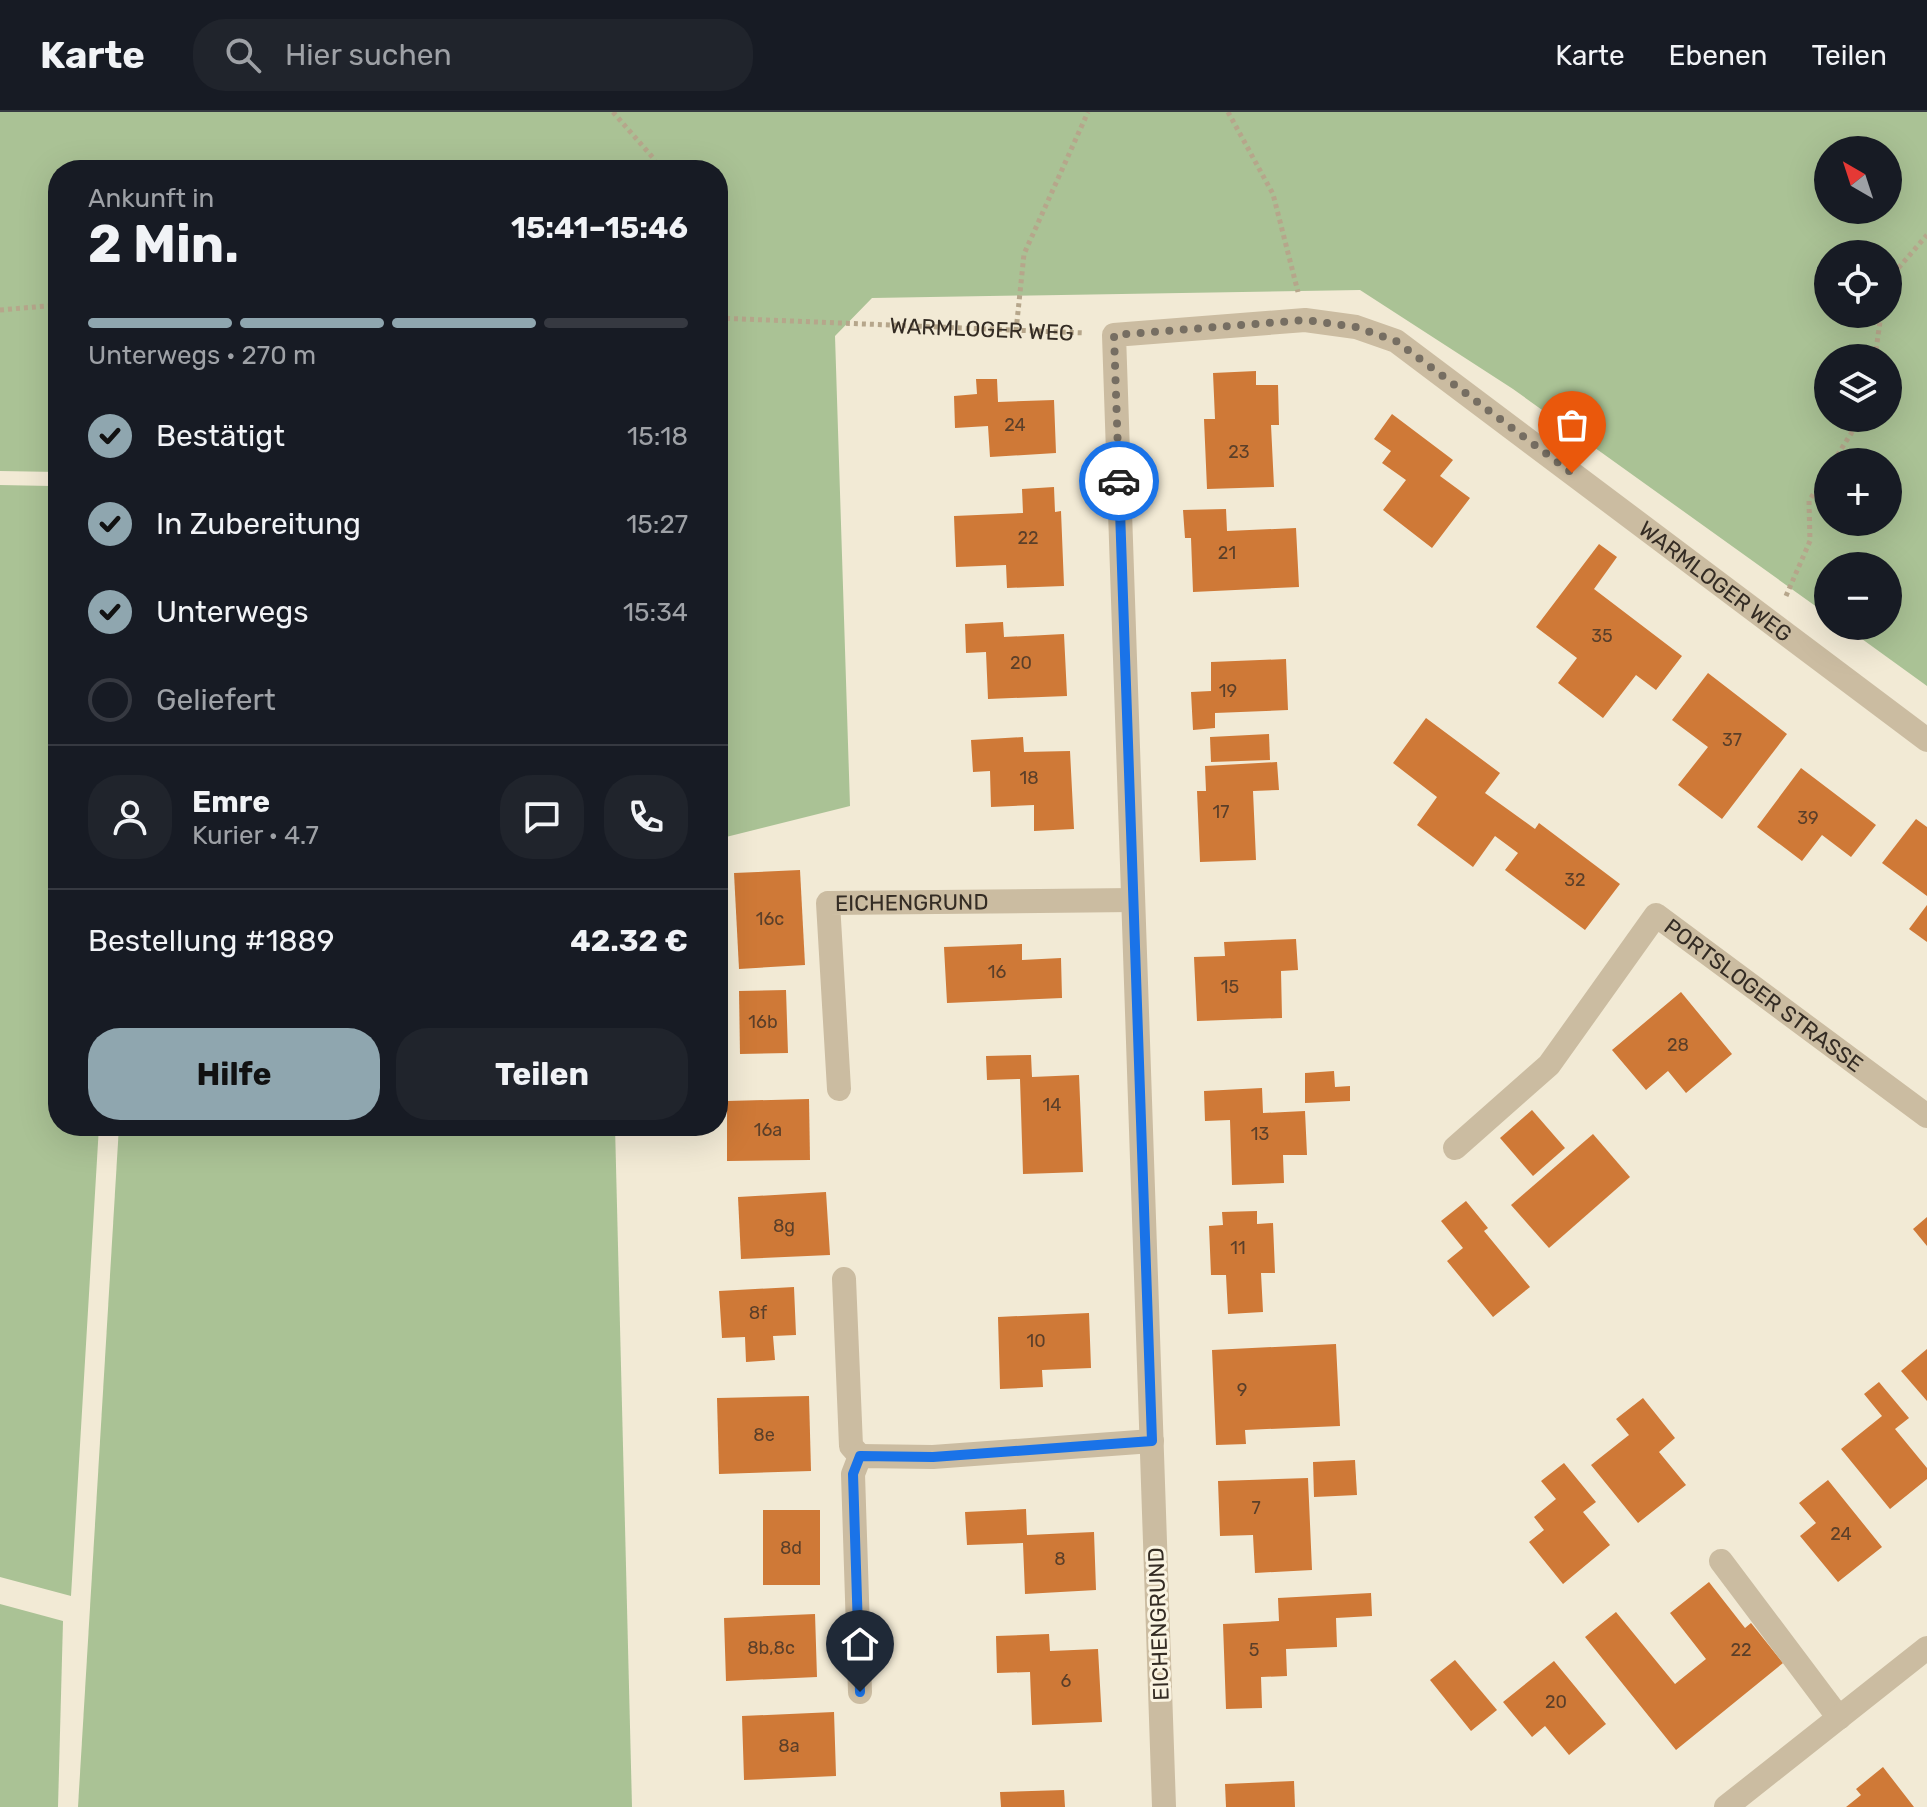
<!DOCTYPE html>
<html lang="de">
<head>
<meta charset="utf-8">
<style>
  body { margin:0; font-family:Rubik,sans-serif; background:#20242c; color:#f1f3f6; height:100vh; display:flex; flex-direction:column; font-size:30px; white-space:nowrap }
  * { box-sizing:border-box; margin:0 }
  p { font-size:26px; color:#9ea1a6 }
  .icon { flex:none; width:44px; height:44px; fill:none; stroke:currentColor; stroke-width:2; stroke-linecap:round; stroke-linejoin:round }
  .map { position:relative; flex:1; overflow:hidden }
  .drawer { position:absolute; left:48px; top:48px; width:680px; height:976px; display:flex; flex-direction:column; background:#171b24; border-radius:32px; box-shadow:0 8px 32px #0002 }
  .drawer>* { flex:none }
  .needle { width:52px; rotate:321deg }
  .buttons { position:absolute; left:1814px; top:24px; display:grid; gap:16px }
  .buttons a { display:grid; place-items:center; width:88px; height:88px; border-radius:50%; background:#171b24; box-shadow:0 8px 32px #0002; font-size:40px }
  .pin { position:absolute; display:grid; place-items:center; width:68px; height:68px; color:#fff; margin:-82px -34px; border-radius:50% 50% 50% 0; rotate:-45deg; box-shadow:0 0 8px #0007 }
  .pin .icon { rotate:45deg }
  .courier { position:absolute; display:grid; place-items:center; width:80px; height:80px; margin:-40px; border:6px solid #1a73e8; border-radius:50%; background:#fff; color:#222; box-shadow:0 2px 10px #0007 }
  .summary em { font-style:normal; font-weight:700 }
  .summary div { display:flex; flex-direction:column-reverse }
  .summary { display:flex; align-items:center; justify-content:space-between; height:136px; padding:0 40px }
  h1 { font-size:52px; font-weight:700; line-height:60px }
  .bar { display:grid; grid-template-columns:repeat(4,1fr); gap:12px 8px; align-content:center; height:96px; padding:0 40px }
  .bar i { height:10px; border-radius:6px; background:#363941 }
  .bar .on { background:#8fa6af }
  .bar p { grid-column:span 4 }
  .line { display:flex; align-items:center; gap:20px; padding:0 40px; border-top:2px solid #363941 }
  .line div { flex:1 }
  .round { display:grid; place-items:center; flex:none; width:84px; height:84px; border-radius:32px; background:#20242c }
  ol { padding:0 40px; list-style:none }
  li { display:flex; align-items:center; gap:24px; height:88px }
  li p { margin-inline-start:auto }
  li .icon { padding:8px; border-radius:50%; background:#8fa6af; color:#111; stroke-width:4 }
  li:last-child { color:#9ea1a6 }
  li i { width:44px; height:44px; border:4px solid #363941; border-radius:50% }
  .button { display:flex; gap:16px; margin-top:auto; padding:16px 40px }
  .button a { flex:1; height:92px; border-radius:32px; background:#8fa6af; color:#111; font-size:32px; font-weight:700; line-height:92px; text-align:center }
  .button a+a { background:#20242c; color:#f1f3f6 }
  header { display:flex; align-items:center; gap:48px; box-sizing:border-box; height:112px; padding:0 40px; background:#171b24; border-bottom:2px solid #363941 }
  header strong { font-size:38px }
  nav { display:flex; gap:44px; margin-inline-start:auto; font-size:28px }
  .search { width:560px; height:72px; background:#20242c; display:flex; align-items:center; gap:20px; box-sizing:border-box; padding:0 28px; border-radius:32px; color:#9ea1a6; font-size:30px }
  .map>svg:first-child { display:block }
  .green { fill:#aac295; fill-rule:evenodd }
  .building { fill:#cf7937 }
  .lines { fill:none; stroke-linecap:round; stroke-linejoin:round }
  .path { stroke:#b6a68b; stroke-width:5; stroke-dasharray:4 4; stroke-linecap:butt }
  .minor { stroke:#cbbca1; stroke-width:24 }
  .done { stroke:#766e62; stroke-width:8; stroke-dasharray:0 14.4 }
  .route { stroke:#1a73e8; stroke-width:10 }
  .labels { text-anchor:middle; stroke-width:6; stroke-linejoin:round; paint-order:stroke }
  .number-label { font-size:18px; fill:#5b3f29 }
  .street-label { font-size:22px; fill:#342c24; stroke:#faf4e2 }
</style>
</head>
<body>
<header>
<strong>Karte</strong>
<div class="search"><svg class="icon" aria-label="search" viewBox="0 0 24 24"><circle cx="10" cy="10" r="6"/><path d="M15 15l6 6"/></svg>Hier suchen</div>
<nav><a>Karte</a><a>Ebenen</a><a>Teilen</a></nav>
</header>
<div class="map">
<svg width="1927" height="1695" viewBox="0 0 1927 1695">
  <rect width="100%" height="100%" fill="#f2ead5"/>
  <!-- green -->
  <g class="green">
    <path d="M0,0h1927v574l-83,-60h44v-60h-60v49l-315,-226 -153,-99 -488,8 -37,38 15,470 -132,33v-669h-660v302l-58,-1zM1828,38h60v60h-60zM1828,142h60v60h-60zM1828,246h60v60h-60zM1828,350h60v60h-60z"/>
    <polygon points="0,373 51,374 58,395 58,1014 99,1014 71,1484 0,1465"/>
    <polygon points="119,1014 615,1014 632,1695 78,1695"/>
    <polygon points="0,1492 63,1509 58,1695 0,1695"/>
  </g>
  <!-- building -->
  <g class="building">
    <polygon points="1256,259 1256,273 1278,273 1279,313 1271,313 1274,375 1207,377 1204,307 1215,307 1213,261"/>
    <polygon points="976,267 997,267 998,290 1054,288 1056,341 990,345 988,314 955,316 954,284 977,282"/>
    <polygon points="1392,302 1453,348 1440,364 1470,386 1432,436 1383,398 1406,368 1382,351 1391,339 1374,327"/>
    <polygon points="1054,375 1055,400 1061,399 1064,474 1007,476 1006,453 956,455 954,404 1023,401 1022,377"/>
    <polygon points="1226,397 1227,419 1296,416 1299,475 1193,480 1191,426 1185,426 1183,398"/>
    <polygon points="1599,432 1617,445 1594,477 1682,544 1656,578 1636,563 1603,606 1558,571 1577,546 1536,515"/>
    <polygon points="1003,510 1004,525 1064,522 1067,584 988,587 986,540 966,541 965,512"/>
    <polygon points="1286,547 1288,598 1215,601 1215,616 1193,618 1191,580 1211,579 1211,550"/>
    <polygon points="1708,561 1787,622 1722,707 1678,673 1708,635 1672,608"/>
    <polygon points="1426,606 1500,661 1485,681 1535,717 1539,711 1620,772 1585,818 1505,758 1518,741 1495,724 1473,755 1417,713 1437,685 1393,651"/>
    <polygon points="1269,622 1270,648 1211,650 1210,625"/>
    <polygon points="1023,625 1024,640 1070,639 1074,717 1034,719 1034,693 991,695 990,659 973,660 971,628"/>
    <polygon points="1277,650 1279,678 1253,679 1256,748 1200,750 1197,679 1206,679 1205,654"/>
    <polygon points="1801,656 1876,713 1851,745 1822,723 1802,749 1757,715"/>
    <polygon points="1916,707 1927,715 1927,784 1882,751"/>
    <polygon points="800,758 805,853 739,857 734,761"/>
    <polygon points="1927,793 1927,830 1909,817"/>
    <polygon points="1296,827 1298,858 1281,859 1282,906 1197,909 1194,845 1225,844 1224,830"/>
    <polygon points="1022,832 1022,848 1061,846 1062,886 947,891 944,835"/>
    <polygon points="786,878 788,941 740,942 739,879"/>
    <polygon points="1681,880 1732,942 1686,981 1668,959 1646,978 1612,938"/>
    <polygon points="1031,943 1032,965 1079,963 1083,1060 1023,1062 1020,967 987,968 986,944"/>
    <polygon points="1334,959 1335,975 1350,974 1350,989 1305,991 1305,961"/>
    <polygon points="1262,976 1263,1001 1305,999 1307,1043 1283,1043 1284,1071 1232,1073 1230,1008 1205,1009 1204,979"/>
    <polygon points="809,987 810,1048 727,1049 727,989"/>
    <polygon points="1532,998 1565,1036 1533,1064 1500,1026"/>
    <polygon points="1593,1022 1630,1065 1549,1136 1511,1093"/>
    <polygon points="826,1080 830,1143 741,1147 738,1085"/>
    <polygon points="1466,1089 1488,1116 1484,1119 1530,1175 1493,1205 1447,1149 1463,1136 1441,1109"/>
    <polygon points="1257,1099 1257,1112 1273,1111 1275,1161 1261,1161 1263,1200 1228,1202 1226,1163 1211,1163 1209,1114 1223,1113 1222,1100"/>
    <polygon points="1927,1105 1927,1134 1913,1117"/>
    <polygon points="794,1175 796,1223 773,1224 775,1248 746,1250 745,1225 722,1226 719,1179"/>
    <polygon points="1089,1201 1091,1256 1042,1258 1043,1275 1000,1277 998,1205"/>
    <polygon points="1336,1232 1340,1314 1245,1318 1246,1332 1216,1333 1212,1238"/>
    <polygon points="1927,1237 1927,1289 1901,1259"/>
    <polygon points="1879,1270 1909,1306 1895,1317 1927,1356 1927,1367 1890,1397 1841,1337 1882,1304 1864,1282"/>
    <polygon points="809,1284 811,1359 719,1362 717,1286"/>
    <polygon points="1643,1286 1675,1326 1659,1340 1686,1373 1638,1411 1591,1353 1629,1323 1616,1307"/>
    <polygon points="1355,1348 1357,1383 1314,1385 1313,1350"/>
    <polygon points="1564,1351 1596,1390 1583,1400 1610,1433 1563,1472 1529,1430 1544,1418 1534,1405 1556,1387 1541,1369"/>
    <polygon points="1308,1366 1312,1458 1255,1461 1253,1423 1220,1424 1218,1369"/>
    <polygon points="1828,1368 1882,1435 1838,1470 1800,1424 1816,1411 1799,1391"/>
    <polygon points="1026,1397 1027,1423 1094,1420 1096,1478 1025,1482 1023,1431 967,1433 965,1400"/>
    <rect x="763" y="1398" width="57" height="75"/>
    <polygon points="1709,1470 1745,1516 1751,1511 1783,1551 1676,1638 1585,1525 1616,1500 1675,1572 1706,1547 1670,1501"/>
    <polygon points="1371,1481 1372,1504 1336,1506 1337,1535 1286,1537 1287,1564 1261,1565 1262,1596 1226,1597 1223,1512 1279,1509 1278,1486"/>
    <polygon points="815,1502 817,1565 726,1569 724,1506"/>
    <polygon points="1049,1522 1050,1539 1098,1537 1102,1610 1032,1613 1030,1560 997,1561 996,1524"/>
    <polygon points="1455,1548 1497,1598 1471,1619 1430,1568"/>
    <polygon points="1554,1549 1606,1612 1569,1643 1545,1614 1532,1625 1503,1590"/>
    <polygon points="834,1600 836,1664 744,1668 742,1604"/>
    <polygon points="1883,1655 1914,1695 1846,1695 1861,1683 1856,1677"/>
    <polygon points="1294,1669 1295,1695 1226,1695 1225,1672"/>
    <polygon points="1064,1678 1065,1695 1001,1695 1000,1680"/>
  </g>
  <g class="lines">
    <!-- path -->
    <g class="path">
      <polyline points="613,0 654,47 659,58"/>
      <polyline points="1228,0 1273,82 1298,180"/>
      <polyline points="1888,168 1927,123"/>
      <polyline points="718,190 725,206"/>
      <polyline points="0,198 58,193"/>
      <path id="s1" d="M718,206l367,15"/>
      <polyline points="1016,219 1024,142 1088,0"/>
      <polyline points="1875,246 1881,202"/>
      <polyline points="1833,350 1861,306"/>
      <polyline points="1786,484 1810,429 1809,389 1828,359"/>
    </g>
    <!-- minor -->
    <g class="minor">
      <path id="s2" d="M839,977l-11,-186 305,-3"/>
      <path id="s3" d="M1455,1036l94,-83 107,-150 271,201"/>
      <polyline points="844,1167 851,1334 860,1344"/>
      <polyline points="1721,1449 1839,1606"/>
      <polyline points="860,1580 853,1362 860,1344 933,1345 1152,1329"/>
      <path id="s4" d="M1164,1695l-50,-1472 191,-15 51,7 40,14 531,399"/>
      <polyline points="1726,1695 1927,1536"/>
    </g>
  </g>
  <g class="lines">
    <!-- done -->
    <polyline class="done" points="1119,369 1114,223 1305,208 1356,215 1396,229 1572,361"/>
    <!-- route -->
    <polyline class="route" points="860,1580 853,1362 860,1344 933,1345 1152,1329 1119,369"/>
  </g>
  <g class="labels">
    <!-- number labels -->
    <g class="number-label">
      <text x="1015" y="319">24</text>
      <text x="1239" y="346">23</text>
      <text x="1028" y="432">22</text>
      <text x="1227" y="447">21</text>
      <text x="1602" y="530">35</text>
      <text x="1021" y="557">20</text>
      <text x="1228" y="585">19</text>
      <text x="1732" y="634">37</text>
      <text x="1029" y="672">18</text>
      <text x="1221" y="706">17</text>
      <text x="1808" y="712">39</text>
      <text x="1575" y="774">32</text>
      <text x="770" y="813">16c</text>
      <text x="997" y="866">16</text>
      <text x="1230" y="881">15</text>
      <text x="763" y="916">16b</text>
      <text x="1678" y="939">28</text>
      <text x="1052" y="999">14</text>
      <text x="768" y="1024">16a</text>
      <text x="1260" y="1028">13</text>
      <text x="784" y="1120">8g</text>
      <text x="1238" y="1142">11</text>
      <text x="758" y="1207">8f</text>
      <text x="1036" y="1235">10</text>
      <text x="1242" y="1284">9</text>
      <text x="764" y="1329">8e</text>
      <text x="1256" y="1402">7</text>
      <text x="1841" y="1428">24</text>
      <text x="791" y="1442">8d</text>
      <text x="1060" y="1453">8</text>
      <text x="771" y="1542">8b,8c</text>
      <text x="1254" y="1544">5</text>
      <text x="1741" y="1544">22</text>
      <text x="1066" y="1575">6</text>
      <text x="1556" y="1596">20</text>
      <text x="789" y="1640">8a</text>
    </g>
    <!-- street labels -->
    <g class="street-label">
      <text dy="8" stroke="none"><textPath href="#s1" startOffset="264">WARMLOGER WEG</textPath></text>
      <text dy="8" stroke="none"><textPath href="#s4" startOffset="2158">WARMLOGER WEG</textPath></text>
      <text dy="8" stroke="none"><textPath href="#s2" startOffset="270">EICHENGRUND</textPath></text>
      <text dy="8" stroke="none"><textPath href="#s3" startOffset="444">PORTSLOGER STRASSE</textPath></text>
      <text transform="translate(1158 1512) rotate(-92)" y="8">EICHENGRUND</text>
    </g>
  </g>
</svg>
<div class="buttons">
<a><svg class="needle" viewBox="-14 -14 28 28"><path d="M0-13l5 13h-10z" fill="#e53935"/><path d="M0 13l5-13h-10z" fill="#9ea1a6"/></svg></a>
<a><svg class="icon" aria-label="locate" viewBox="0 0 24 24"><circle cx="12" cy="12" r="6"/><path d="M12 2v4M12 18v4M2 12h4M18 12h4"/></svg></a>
<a><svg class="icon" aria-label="layers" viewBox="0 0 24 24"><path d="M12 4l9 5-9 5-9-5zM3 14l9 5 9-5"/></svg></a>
<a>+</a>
<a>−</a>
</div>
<div class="pin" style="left:1572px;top:361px;background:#ea580c"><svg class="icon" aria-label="bag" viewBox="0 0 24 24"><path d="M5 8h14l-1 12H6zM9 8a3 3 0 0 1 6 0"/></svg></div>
<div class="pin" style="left:860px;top:1580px;background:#1f2937"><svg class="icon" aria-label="home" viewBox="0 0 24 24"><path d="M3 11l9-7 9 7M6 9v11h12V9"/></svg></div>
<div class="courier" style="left:1119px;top:369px"><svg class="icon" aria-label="car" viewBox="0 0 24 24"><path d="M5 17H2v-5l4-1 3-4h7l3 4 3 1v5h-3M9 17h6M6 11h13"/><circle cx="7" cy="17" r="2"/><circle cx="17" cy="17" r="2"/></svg></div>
<section class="drawer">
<div class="summary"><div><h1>2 Min.</h1><p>Ankunft in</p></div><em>15:41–15:46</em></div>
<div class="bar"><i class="on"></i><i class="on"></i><i class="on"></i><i></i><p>Unterwegs · 270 m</p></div>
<ol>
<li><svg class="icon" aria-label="check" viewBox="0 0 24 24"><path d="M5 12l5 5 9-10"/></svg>Bestätigt<p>15:18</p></li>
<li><svg class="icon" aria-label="check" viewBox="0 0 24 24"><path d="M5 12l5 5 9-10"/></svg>In Zubereitung<p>15:27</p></li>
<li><svg class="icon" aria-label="check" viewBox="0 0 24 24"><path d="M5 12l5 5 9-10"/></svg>Unterwegs<p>15:34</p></li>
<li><i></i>Geliefert</li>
</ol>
<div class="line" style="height:144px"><a class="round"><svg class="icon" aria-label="person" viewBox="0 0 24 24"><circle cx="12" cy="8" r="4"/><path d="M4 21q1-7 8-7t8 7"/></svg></a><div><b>Emre</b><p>Kurier · 4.7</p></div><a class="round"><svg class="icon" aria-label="chat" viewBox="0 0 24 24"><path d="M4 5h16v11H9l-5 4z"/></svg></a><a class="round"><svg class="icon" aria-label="phone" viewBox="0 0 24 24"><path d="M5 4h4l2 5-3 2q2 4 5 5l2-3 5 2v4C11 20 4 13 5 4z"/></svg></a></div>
<div class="line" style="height:104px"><div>Bestellung #1889</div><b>42.32 €</b></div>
<div class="button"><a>Hilfe</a><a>Teilen</a></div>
</section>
</div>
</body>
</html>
